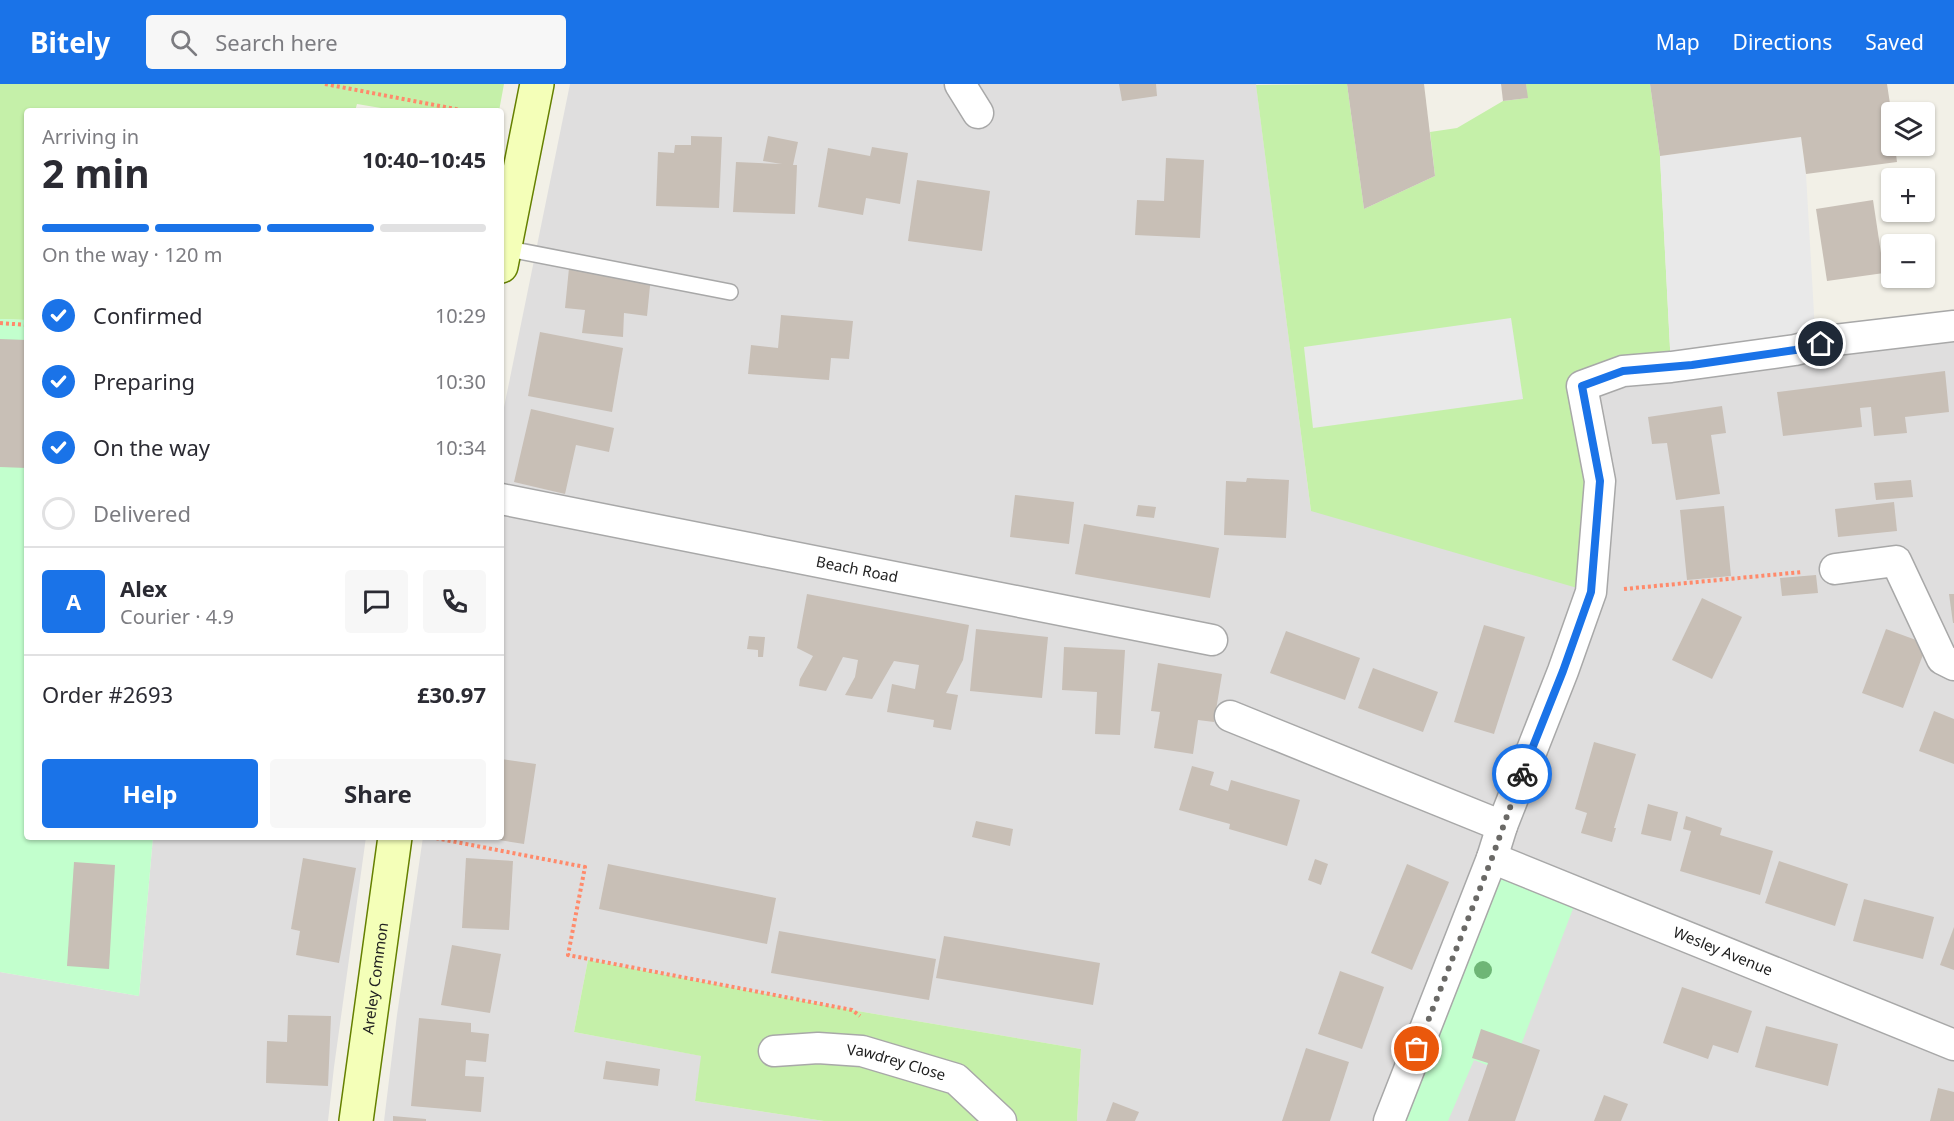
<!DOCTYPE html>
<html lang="en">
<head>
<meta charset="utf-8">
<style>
  body { margin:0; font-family:"Noto Sans",sans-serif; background:#f7f7f7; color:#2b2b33; height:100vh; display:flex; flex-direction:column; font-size:22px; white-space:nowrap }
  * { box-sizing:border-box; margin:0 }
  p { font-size:20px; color:#7c7c81 }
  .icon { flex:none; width:33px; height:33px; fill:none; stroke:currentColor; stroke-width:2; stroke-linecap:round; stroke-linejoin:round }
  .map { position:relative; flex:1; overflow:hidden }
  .details { position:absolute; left:24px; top:24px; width:480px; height:732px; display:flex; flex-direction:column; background:#fff; border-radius:6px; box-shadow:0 2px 4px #0004 }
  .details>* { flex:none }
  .buttons { position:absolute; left:1881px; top:18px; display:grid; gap:12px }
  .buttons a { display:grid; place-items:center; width:54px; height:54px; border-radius:6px; background:#fff; box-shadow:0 2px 4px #0004; font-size:30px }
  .pin { position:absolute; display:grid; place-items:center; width:51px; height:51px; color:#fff; margin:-26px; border:3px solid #fff; border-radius:50%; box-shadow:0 2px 6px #0007 }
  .courier { position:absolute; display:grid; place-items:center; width:60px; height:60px; margin:-30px; border:4px solid #1a73e8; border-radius:50%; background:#fff; color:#222; box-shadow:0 2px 8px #0007 }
  .head em { font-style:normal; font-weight:700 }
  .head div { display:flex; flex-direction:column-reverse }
  .head { display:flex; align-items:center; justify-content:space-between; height:102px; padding:0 18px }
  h1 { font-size:39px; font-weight:700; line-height:45px }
  .bar { display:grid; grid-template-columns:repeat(4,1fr); gap:9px 6px; align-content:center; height:72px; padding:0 18px }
  .bar i { height:8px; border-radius:4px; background:#e1e1e2 }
  .bar .active { background:#1a73e8 }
  .bar p { grid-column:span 4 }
  .line { display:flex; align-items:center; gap:15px; padding:0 18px; border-top:2px solid #e1e1e2 }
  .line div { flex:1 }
  .round { display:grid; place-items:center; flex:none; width:63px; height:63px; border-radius:6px; background:#f7f7f7 }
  ol { padding:0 18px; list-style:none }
  li { display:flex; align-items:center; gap:18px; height:66px }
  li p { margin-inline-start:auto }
  li .icon { padding:6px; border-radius:50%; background:#1a73e8; color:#fff; stroke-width:4 }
  li:last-child { color:#7c7c81 }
  li i { width:33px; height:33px; border:3px solid #e1e1e2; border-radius:50% }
  .cta { display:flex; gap:12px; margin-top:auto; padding:12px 18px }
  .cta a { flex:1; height:69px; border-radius:6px; background:#1a73e8; color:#fff; font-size:24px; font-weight:700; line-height:69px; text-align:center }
  .cta a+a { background:#f7f7f7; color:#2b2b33 }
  header { display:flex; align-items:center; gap:36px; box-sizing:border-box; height:84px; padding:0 30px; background:#1a73e8; color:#fff }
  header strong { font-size:28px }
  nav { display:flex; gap:33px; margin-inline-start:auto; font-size:21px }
  .search { width:420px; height:54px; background:#f7f7f7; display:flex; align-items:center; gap:15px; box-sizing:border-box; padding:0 21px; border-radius:6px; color:#7c7c81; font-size:22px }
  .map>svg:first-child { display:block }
  .residential { fill:#dfdede }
  .grass { fill:#c5f0a9 }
  .park { fill:#c2ffcd }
  .parking { fill:#e9e9e9 }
  .building { fill:#c8bfb6 }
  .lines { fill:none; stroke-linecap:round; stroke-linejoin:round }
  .service-casing { stroke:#a8a8a8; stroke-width:18 }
  .minor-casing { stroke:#a8a8a8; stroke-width:33 }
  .secondary-casing { stroke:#658000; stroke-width:36 }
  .path { stroke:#ff8a6b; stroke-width:4; stroke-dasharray:3 3; stroke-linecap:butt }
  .service { stroke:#fff; stroke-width:15 }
  .minor { stroke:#fff; stroke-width:30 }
  .secondary { stroke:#f4ffb8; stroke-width:33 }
  .tree { fill:#6eb676 }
  .done { stroke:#6a6966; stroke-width:6; stroke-dasharray:0 10.8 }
  .route { stroke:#1a73e8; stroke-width:8 }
  .labels { text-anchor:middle; stroke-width:6; stroke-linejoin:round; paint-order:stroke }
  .street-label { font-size:15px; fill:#212121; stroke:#fff }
</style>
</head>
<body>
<header>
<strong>Bitely</strong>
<div class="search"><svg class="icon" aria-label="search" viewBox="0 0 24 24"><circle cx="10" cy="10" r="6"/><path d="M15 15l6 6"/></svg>Search here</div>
<nav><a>Map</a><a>Directions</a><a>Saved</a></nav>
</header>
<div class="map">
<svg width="1954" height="1037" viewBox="0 0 1954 1037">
  <rect width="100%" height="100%" fill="#f2f0e7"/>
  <!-- residential -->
  <g class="residential">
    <polygon points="570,0 1256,0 1311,427 1582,302 1954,242 1954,1037 1077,1037 1081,965 834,923 588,876 574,948 702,972 695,1017 824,1037 384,1037 397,931 423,753 501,753 501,338"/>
    <polygon points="153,753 366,753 334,983 328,1037 0,1037 0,888 139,912"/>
  </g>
  <!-- grass -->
  <g class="grass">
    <polygon points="0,0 504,0 499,27 399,27 357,20 355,27 27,27 27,236 0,235"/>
    <polygon points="1347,0 1364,125 1435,92 1430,48 1457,44 1503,17 1527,14 1526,0 1650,0 1660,72 1671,283 1583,302 1591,508 1311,427 1256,1"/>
    <polygon points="588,876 834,923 1081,965 1077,1037 824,1037 695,1017 701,972 574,948"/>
  </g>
  <!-- park -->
  <g class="park">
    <polygon points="0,235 27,236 27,753 153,753 139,912 0,888"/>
    <polygon points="1492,774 1579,809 1510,990 1474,976 1448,1037 1389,1037"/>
  </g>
  <!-- parking -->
  <g class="parking">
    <polygon points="1801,53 1806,90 1815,247 1671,283 1660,72"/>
    <polygon points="1511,234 1523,315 1313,344 1304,263"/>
  </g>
  <!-- building -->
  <g class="building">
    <polygon points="1119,0 1156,0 1157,12 1122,17"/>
    <polygon points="1347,0 1424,0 1435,92 1364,125"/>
    <polygon points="1501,0 1526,0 1528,14 1503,17"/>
    <polygon points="1650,0 1887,0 1892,33 1892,62 1895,62 1897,78 1806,90 1801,53 1660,72"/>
    <polygon points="691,52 722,53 719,124 656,122 658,68 674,69 675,61 691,61"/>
    <polygon points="768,52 798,58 793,81 797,81 795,130 733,128 736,78 782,80 763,77"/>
    <polygon points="872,63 908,69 900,120 866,114 863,131 818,123 828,64 870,72"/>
    <polygon points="1166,74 1204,76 1200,154 1135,151 1137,116 1164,117"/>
    <polygon points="917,96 990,107 982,167 908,157"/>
    <polygon points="1873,116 1884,189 1827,197 1816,125"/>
    <polygon points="569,184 651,192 647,232 624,229 623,253 582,249 585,226 565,224"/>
    <polygon points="781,231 853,237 849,275 831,274 829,296 748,290 751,261 778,264"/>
    <polygon points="540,248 623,264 612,328 528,312"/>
    <polygon points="0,255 27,256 27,384 0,383"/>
    <polygon points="1945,287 1949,328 1905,333 1907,349 1874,352 1871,323 1860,324 1862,343 1783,352 1777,308"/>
    <polygon points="1722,322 1726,349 1711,351 1720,410 1676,416 1667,359 1652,360 1648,333"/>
    <polygon points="531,325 614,344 609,368 576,361 565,410 514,398"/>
    <polygon points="1247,394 1289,396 1286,454 1224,451 1226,397 1246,398"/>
    <polygon points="1911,396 1913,413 1876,416 1874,399"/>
    <polygon points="1015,411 1074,418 1069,460 1010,453"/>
    <polygon points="1894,418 1897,447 1838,453 1835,425"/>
    <polygon points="1138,421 1156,423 1154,434 1136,432"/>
    <polygon points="1724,422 1731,492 1687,496 1680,426"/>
    <polygon points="1084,440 1219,464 1210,514 1075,490"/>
    <polygon points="1816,491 1818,509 1782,512 1780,494"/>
    <polygon points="807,510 969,541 963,576 946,609 958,611 951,646 933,643 934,636 887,628 892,600 915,605 919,581 894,577 872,615 845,611 855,593 858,576 843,573 826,607 799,602 800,595 813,572 797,564"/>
    <polygon points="1949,510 1954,510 1954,539 1953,539"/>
    <polygon points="1702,514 1742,533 1712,595 1672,576"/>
    <polygon points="1484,541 1525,553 1494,650 1454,638"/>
    <polygon points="976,545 1048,553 1042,614 970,607"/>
    <polygon points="1886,545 1927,560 1903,624 1862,609"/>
    <polygon points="1286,547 1360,574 1345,616 1270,589"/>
    <polygon points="749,552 765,553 763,573 758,573 758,566 747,565"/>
    <polygon points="1064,563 1125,566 1120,651 1095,650 1097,608 1062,606"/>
    <polygon points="1158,579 1222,590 1214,638 1198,636 1193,670 1154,664 1160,628 1151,627"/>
    <polygon points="1373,584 1438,608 1423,648 1358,624"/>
    <polygon points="1934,627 1954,635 1954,680 1919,667"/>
    <polygon points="1594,658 1636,670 1614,744 1616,744 1612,758 1581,749 1587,729 1575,725"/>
    <polygon points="501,675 536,680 524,760 487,754 501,753"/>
    <polygon points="1192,682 1214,688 1210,701 1228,707 1231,696 1300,716 1287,762 1229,745 1230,740 1179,726"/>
    <polygon points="1648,720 1678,728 1671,757 1641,750"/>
    <polygon points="1686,732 1722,744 1720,751 1773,767 1760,811 1680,787 1691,747 1683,745"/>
    <polygon points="976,737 1013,745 1010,762 972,753"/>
    <polygon points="303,774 356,784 339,879 296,871 300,847 291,845"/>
    <polygon points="466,774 513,777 509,846 462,844"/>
    <polygon points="1315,775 1328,780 1321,801 1308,796"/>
    <polygon points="1779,777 1848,800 1835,842 1765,819"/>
    <polygon points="74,778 115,781 109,885 67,882"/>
    <polygon points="608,780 776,814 767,860 599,825"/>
    <polygon points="1407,780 1449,798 1412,886 1371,869"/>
    <polygon points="1864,815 1934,833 1923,875 1853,857"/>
    <polygon points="1954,843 1954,886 1940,881"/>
    <polygon points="779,847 936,875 929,916 771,889"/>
    <polygon points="944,852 1100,879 1093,921 936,894"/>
    <polygon points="452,861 501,870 490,929 441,921"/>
    <polygon points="1340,887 1384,903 1362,965 1318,950"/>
    <polygon points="1682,903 1752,927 1738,969 1713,961 1708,975 1663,959"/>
    <polygon points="288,931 331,932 328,1002 266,999 267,957 287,958"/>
    <polygon points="419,934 471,939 471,948 489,950 486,978 466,976 465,992 484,993 481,1028 411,1022"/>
    <polygon points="1766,942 1838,960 1828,1002 1755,983"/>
    <polygon points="1481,945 1540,966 1515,1037 1468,1037 1488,979 1472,974"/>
    <polygon points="1306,964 1349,978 1330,1037 1282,1037"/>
    <polygon points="606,977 660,985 658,1002 603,995"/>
    <polygon points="1938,1004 1954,1008 1954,1037 1930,1037"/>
    <polygon points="1604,1011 1628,1020 1621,1037 1594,1037"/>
    <polygon points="1113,1018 1139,1028 1135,1037 1106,1037"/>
    <polygon points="393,1032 426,1035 426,1037 393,1037"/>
  </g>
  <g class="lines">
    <defs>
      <polyline id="service" points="504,164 730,208"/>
      <g id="minor">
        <polyline points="960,0 978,29"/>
        <path id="s1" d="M501,415l711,141"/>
        <polyline points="1835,485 1896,477 1942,575 1954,581"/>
        <polyline points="1230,632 1502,742"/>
        <path id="s2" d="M1492,774l462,187"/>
        <path id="s3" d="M774,967l44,-3 44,3 94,28 45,42"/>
        <polyline points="1389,1037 1492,774 1502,742 1563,587 1591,508 1600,397 1582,302 1623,287 1671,283 1795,266 1835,256 1954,242"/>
      </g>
      <g id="secondary">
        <polyline points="501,182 537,0"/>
        <path id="s4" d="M356,1037l39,-284"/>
      </g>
    </defs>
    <!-- service casing -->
    <use href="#service" class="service-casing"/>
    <!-- minor casing -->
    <use href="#minor" class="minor-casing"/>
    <!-- secondary casing -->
    <use href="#secondary" class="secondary-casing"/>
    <!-- path -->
    <g class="path">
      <polyline points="325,0 466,27"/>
      <polyline points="0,239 27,241"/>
      <polyline points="1624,505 1802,488"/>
      <polyline points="430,753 585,783 568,871 852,926 860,932"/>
    </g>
    <!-- service -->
    <use href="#service" class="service"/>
    <!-- minor -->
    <use href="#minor" class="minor"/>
    <!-- secondary -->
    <use href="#secondary" class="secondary"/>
  </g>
  <!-- trees -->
  <circle class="tree" cx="1483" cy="886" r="9"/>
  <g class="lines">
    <!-- done -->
    <polyline class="done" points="1417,965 1492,774 1522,690"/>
    <!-- route -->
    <polyline class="route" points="1522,690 1563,587 1591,508 1600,397 1582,302 1623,287 1692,281 1795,266 1821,260"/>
  </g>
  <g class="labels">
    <!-- street labels -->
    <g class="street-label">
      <text dy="5" stroke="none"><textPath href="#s1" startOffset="363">Beach Road</textPath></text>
      <text dy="5" stroke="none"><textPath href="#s2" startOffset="249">Wesley Avenue</textPath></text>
      <text dy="5" stroke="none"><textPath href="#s4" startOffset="144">Areley Common</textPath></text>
      <text dy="5" stroke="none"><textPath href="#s3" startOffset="124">Vawdrey Close</textPath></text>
    </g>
  </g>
</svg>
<div class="buttons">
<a><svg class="icon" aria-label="layers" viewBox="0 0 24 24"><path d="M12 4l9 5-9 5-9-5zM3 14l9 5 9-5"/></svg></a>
<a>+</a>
<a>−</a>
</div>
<div class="pin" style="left:1417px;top:965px;background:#ea580c"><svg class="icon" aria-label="bag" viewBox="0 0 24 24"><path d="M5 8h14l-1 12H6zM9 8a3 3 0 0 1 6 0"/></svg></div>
<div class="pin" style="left:1821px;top:260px;background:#1f2937"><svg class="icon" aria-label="home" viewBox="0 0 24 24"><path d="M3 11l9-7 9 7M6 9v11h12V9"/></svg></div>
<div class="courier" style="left:1522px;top:690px"><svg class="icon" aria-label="bike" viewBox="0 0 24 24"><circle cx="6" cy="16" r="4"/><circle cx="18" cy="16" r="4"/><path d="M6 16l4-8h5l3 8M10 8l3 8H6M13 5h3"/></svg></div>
<section class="details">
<div class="head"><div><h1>2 min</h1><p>Arriving in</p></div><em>10:40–10:45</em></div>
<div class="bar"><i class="active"></i><i class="active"></i><i class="active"></i><i></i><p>On the way · 120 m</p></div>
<ol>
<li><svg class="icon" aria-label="check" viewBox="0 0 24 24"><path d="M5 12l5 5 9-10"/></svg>Confirmed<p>10:29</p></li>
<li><svg class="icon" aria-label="check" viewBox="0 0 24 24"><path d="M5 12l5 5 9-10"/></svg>Preparing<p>10:30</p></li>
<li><svg class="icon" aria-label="check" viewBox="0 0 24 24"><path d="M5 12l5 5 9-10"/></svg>On the way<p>10:34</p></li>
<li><i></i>Delivered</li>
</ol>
<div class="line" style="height:108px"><b class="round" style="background:#1a73e8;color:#fff">A</b><div><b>Alex</b><p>Courier · 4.9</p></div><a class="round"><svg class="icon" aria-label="chat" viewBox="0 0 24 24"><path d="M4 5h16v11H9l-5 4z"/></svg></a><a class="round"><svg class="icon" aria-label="phone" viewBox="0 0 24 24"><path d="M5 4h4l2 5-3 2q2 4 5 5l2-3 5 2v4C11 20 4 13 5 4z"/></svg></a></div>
<div class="line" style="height:78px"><div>Order #2693</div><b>£30.97</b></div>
<div class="cta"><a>Help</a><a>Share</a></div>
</section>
</div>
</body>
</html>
